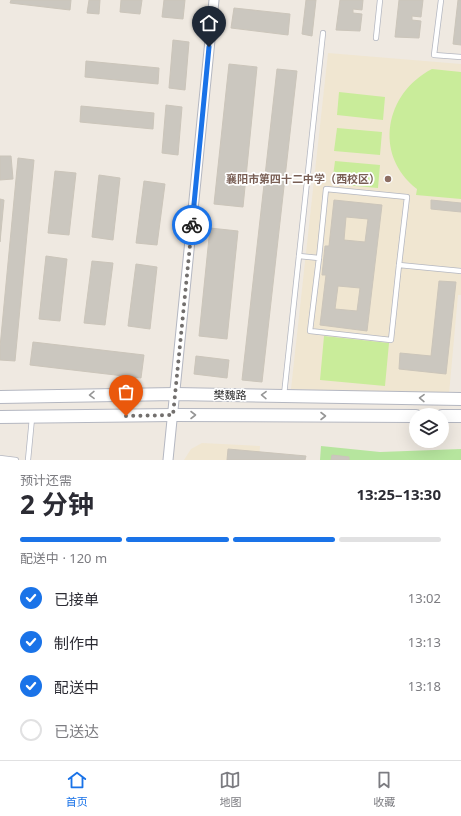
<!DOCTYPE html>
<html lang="zh">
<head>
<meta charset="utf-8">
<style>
  body { margin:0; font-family:"Noto Sans","Noto Sans SC",sans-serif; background:#f7f7f7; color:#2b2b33; height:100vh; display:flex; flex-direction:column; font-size:15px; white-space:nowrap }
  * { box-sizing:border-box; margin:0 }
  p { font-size:13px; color:#7c7c81 }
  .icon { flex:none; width:22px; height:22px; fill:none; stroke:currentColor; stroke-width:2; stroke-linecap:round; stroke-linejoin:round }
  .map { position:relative; height:460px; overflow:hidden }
  .details { display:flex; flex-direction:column; background:#fff; flex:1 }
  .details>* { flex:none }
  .fabs { position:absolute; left:409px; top:408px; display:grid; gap:8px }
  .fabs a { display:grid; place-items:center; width:40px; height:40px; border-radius:50%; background:#fff; box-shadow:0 4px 16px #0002; font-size:20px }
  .pin { position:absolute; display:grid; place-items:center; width:34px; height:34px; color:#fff; margin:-41px -17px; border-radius:50% 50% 50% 0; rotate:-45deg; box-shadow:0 0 4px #0007 }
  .pin .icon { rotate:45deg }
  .courier { position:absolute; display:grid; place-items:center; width:40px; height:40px; margin:-20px; border:3px solid #1a73e8; border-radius:50%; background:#fff; color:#222; box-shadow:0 1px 5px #0007 }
  .summary em { font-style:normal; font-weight:700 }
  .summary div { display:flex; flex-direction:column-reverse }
  .summary { display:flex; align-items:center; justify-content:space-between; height:68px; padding:0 20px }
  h1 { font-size:26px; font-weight:700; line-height:30px }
  .bar { display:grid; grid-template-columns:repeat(4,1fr); gap:6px 4px; align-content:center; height:48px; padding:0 20px }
  .bar i { height:5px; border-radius:3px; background:#e1e1e2 }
  .bar .active { background:#1a73e8 }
  .bar p { grid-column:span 4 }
  ol { padding:0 20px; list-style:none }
  li { display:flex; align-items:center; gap:12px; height:44px }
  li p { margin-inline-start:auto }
  li .icon { padding:4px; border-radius:50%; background:#1a73e8; color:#fff; stroke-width:4 }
  li:last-child { color:#7c7c81 }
  li i { width:22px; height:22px; border:2px solid #e1e1e2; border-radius:50% }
  .tab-bar { display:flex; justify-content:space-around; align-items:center; height:56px; border-top:1px solid #e1e1e2; background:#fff; font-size:11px; color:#7c7c81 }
  .tab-bar a { display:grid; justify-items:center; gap:2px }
  .tab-bar .active { color:#1a73e8 }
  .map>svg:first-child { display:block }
  .education { fill:#f0e6d1 }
  .green { fill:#b6e59e }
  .pitch { fill:#c9ec9a }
  .building { fill:#cbc7bf; stroke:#cbc5ba; fill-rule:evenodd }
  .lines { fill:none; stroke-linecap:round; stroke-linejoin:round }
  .lane-casing { stroke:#b4b7c1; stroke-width:6 }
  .street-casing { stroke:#b4b7c1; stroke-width:11 }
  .secondary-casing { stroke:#b4b7c1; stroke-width:14 }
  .lane { stroke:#fff; stroke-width:4.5 }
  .street { stroke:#fff; stroke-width:9 }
  .secondary { stroke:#fff; stroke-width:12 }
  .oneway { stroke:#969696 }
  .done { stroke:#726f6d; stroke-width:4; stroke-dasharray:0 7.2 }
  .route { stroke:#1a73e8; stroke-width:5 }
  .education-dot { fill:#8d6e63; stroke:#fff; stroke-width:1.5 }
  .labels { text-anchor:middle; stroke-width:3.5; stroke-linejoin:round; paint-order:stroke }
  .education-label { font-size:11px; font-weight:bold; fill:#785e54; stroke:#fff; text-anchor:end }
  .street-label { font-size:11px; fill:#2e2e2e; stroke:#fff }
</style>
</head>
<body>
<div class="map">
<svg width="461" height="460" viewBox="0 0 461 460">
  <rect width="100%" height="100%" fill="#efe9e1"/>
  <!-- education -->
  <g class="education">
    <polygon points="328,53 461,64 461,295 458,295 449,394 291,389"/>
    <polygon points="202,443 260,446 259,460 184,460 191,449"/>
  </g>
  <!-- green -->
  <polygon class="green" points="321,446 380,452 461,449 461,460 320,460"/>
  <!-- pitch -->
  <g class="pitch">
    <path d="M432,69l29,3v127l-45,-4 1,-6c-44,-34 -32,-96 15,-120z"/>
    <polygon points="339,92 385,97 383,120 337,115"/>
    <polygon points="337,128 382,132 380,155 334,151"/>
    <polygon points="335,161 380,165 378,188 332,184"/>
    <polygon points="324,336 389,343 385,386 320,380"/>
  </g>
  <!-- building -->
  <g class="building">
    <polygon points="11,0 71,0 70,10 10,3"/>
    <polygon points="89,0 100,0 99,14 87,13"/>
    <polygon points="121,0 142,0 140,14 120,12"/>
    <polygon points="164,0 185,0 183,19 162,17"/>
    <polygon points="306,0 316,0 312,36 302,34"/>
    <polygon points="340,0 363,0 362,10 353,9 353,13 362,14 360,31 336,30"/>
    <polygon points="399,0 423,0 421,17 412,16 412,20 421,21 419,38 395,37"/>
    <polygon points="458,0 461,0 461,45 453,44"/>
    <polygon points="234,8 290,14 288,35 231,28"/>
    <polygon points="173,40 189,42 185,90 169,88"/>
    <polygon points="86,61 159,68 158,84 85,77"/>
    <polygon points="229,64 257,67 243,207 214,204"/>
    <polygon points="277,69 297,71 262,382 242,380"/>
    <polygon points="166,105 182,107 178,155 162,153"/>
    <polygon points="81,106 154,113 153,129 80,122"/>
    <polygon points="0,156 11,156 13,179 0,180"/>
    <polygon points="18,158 34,160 15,361 0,360 0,347"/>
    <polygon points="55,171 76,173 69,235 48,233"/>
    <polygon points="99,175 120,178 113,240 92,237"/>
    <polygon points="144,181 165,184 157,245 136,243"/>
    <polygon points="0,199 4,200 0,242"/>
    <path d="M334,200l48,5 -15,126 -47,-6 6,-50h-4l3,-29h4zM346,217l22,2 -3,23 -21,-2zM338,286l22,2 -3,23 -22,-2z"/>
    <polygon points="431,200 461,203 461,212 431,209"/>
    <polygon points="210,228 238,231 227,339 199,336"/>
    <polygon points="46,256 67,259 60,321 39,319"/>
    <polygon points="92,261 113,263 105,325 84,323"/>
    <polygon points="136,264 157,267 150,329 128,326"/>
    <polygon points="439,281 456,282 446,374 399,369 400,353 431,356"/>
    <polygon points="33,342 144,355 141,378 30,365"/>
    <polygon points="196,356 229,360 227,378 194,374"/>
    <polygon points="228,449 306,456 305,460 227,460"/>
    <polygon points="332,455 349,457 349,460 331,460"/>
  </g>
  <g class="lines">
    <defs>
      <g id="lane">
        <polyline points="441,0 434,55 461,57"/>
        <polyline points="376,38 380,0"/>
        <polyline points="299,256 319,258 310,331 391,340 399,265 461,271"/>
        <polyline points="319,258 326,189 407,197 399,265"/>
        <polyline points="284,395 323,33"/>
        <polyline points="0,458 16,460"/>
        <polyline points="28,460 32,418"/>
      </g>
      <polyline id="street" points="168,460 214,0"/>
      <g id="secondary">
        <polyline points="0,397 175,394 461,399"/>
        <polyline points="442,416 461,416"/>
        <polyline points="0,417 173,415 416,416"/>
      </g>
    </defs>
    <!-- lane casing -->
    <use href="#lane" class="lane-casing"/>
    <!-- street casing -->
    <use href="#street" class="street-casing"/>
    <!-- secondary casing -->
    <use href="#secondary" class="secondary-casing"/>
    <!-- lane -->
    <use href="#lane" class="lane"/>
    <!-- street -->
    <use href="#street" class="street"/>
    <!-- secondary -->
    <use href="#secondary" class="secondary"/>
  </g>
  <!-- one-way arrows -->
  <defs><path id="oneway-chevron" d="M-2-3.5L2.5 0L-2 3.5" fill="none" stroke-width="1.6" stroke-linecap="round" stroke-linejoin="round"/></defs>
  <g class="oneway">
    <use href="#oneway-chevron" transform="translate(92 395) rotate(179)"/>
    <use href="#oneway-chevron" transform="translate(264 395) rotate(-179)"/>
    <use href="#oneway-chevron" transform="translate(422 398) rotate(-179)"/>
    <use href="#oneway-chevron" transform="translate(193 415)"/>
    <use href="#oneway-chevron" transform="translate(323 416)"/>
  </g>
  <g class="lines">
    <!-- done -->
    <polyline class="done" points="126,416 173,415 192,225"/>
    <!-- route -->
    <polyline class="route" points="192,225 209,47"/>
  </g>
  <!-- markers -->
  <circle class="education-dot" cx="388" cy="179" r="4"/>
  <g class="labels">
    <!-- education labels -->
    <g class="education-label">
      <text x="380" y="183">襄阳市第四十二中学（西校区）</text>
    </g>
    <!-- street labels -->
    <g class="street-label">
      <text transform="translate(230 395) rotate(1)" y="4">樊魏路</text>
    </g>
  </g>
</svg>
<div class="fabs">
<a><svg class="icon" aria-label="layers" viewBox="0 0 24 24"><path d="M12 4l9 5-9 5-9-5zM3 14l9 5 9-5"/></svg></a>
</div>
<div class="pin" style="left:126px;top:416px;background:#ea580c"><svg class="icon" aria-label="bag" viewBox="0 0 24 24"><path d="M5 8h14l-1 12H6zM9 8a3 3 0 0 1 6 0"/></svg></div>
<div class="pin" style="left:209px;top:47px;background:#1f2937"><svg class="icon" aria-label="home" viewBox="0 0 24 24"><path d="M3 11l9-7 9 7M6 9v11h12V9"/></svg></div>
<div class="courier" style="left:192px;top:225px"><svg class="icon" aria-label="bike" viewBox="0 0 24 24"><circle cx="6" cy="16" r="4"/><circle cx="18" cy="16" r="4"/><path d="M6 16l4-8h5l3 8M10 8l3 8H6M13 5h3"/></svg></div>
</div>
<section class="details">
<div class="summary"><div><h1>2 分钟</h1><p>预计还需</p></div><em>13:25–13:30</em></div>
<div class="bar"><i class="active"></i><i class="active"></i><i class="active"></i><i></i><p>配送中 · 120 m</p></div>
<ol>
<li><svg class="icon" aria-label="check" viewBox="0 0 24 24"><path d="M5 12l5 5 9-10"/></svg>已接单<p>13:02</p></li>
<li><svg class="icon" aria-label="check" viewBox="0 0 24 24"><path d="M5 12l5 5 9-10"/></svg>制作中<p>13:13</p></li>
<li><svg class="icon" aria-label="check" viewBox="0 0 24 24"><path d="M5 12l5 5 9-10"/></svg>配送中<p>13:18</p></li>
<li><i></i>已送达</li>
</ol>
</section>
<nav class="tab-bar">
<a class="active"><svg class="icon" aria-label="home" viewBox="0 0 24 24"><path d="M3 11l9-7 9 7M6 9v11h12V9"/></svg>首页</a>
<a><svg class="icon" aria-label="map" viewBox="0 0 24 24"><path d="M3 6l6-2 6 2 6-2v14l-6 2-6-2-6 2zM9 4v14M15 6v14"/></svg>地图</a>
<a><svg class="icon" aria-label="saved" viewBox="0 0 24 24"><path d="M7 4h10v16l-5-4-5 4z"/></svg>收藏</a>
</nav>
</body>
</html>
